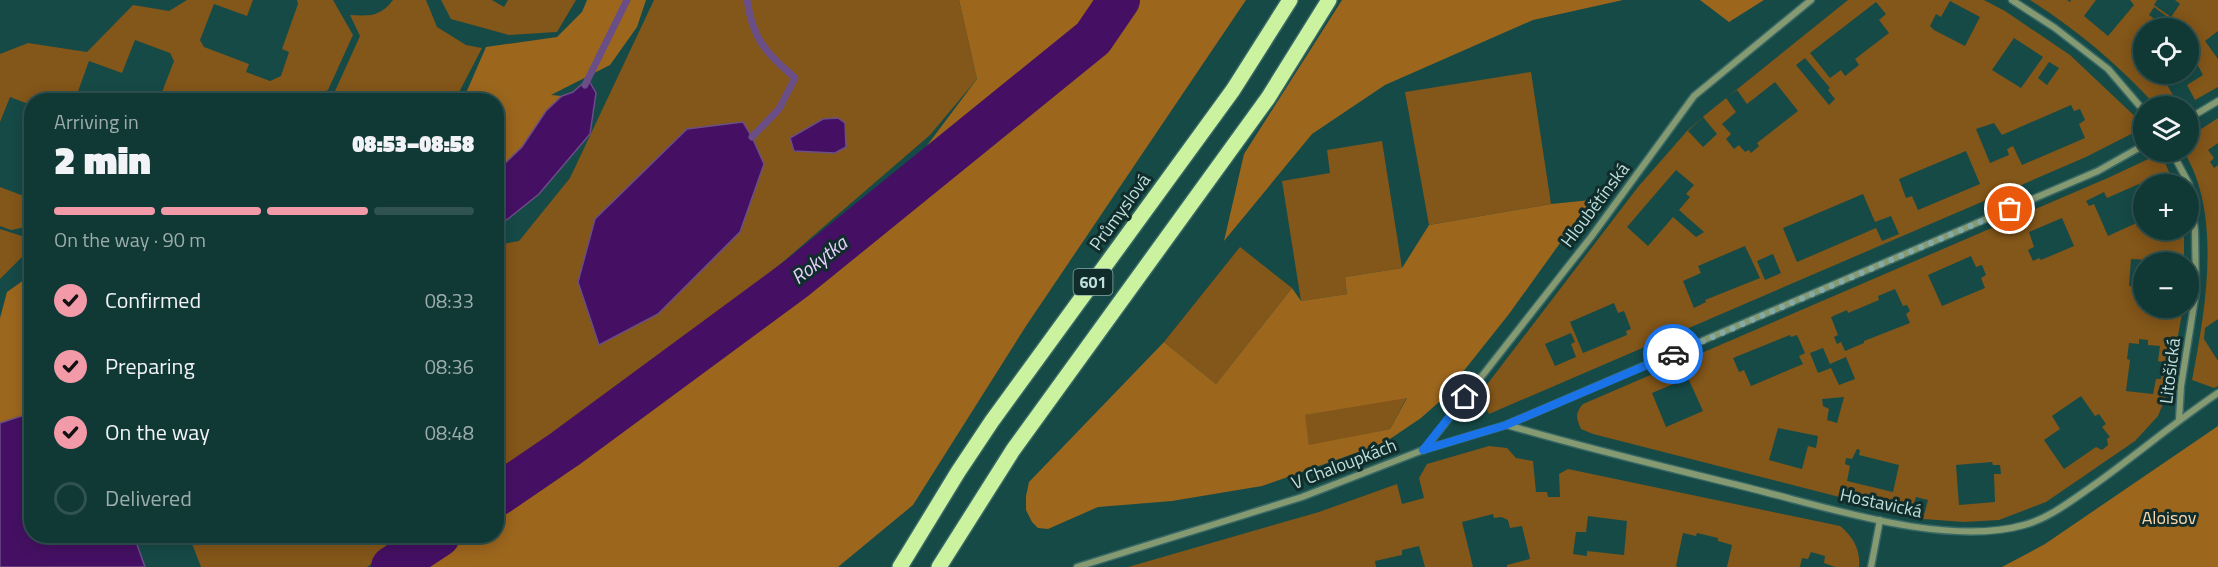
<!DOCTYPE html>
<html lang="en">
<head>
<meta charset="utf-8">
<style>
  body { margin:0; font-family:"Titillium Web",sans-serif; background:#193f3d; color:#f1f3f6; height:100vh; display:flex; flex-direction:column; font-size:22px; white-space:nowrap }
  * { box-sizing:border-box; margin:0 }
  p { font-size:20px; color:#9cacad }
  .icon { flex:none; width:33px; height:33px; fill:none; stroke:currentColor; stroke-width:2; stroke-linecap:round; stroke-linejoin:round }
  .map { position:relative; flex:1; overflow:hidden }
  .panel { position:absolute; left:24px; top:93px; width:480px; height:450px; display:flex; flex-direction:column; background:#103835; border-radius:24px; box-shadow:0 3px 15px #0003,0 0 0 2px #305250 }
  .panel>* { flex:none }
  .fabs { position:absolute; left:2133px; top:18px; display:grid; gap:12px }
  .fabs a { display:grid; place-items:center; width:66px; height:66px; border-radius:50%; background:#103835; box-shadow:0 3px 15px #0003,0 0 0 2px #305250; font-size:30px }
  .pin { position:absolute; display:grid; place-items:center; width:51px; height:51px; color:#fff; margin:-26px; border:3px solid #fff; border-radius:50%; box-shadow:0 2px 6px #0007 }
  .courier { position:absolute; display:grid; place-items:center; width:60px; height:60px; margin:-30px; border:4px solid #1a73e8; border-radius:50%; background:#fff; color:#222; box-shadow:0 2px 8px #0007 }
  .overview em { font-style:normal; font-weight:800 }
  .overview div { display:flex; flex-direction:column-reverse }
  .overview { display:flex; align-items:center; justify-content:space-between; height:102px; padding:0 30px }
  h1 { font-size:39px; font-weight:800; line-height:45px }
  .bar { display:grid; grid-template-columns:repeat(4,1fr); gap:9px 6px; align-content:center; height:72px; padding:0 30px }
  .bar i { height:8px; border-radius:4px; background:#305250 }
  .bar .current { background:#f39aa9 }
  .bar p { grid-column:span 4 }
  ol { padding:0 30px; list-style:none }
  li { display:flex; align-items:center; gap:18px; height:66px }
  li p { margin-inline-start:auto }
  li .icon { padding:6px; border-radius:50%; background:#f39aa9; color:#111; stroke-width:4 }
  li:last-child { color:#9cacad }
  li i { width:33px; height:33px; border:3px solid #305250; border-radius:50% }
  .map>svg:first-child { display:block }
  .green { fill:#835619; fill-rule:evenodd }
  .forest { fill:#9c661d; fill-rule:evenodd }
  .water { fill:#451063; stroke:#6a4e87; stroke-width:1.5 }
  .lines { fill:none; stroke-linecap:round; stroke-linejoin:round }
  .stream { stroke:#6a4e87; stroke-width:7 }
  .river { stroke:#451063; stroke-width:42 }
  .minor-casing { stroke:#386865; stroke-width:9 }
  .primary-casing { stroke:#386865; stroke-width:18 }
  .minor { stroke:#869a72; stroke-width:6 }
  .primary { stroke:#caf29f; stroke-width:15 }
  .done { stroke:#84aba8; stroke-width:6; stroke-dasharray:0 10.8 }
  .route { stroke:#1a73e8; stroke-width:8 }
  .labels { text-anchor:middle; stroke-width:6; stroke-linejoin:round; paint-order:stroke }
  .shield { fill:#112d2b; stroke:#8baaa7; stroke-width:1.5 }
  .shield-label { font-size:16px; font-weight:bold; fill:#bfdfdc }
  .street-label { font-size:18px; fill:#bfdfdc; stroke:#112d2b }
  .park-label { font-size:18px; fill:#f9d5ad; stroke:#112d2b }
  .water-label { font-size:20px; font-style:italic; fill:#e8d0fd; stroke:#112d2b }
</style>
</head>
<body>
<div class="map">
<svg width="2218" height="567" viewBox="0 0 2218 567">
  <rect width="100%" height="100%" fill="#164a47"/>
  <!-- green -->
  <g class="green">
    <polygon points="187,0 253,0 247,16 214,4 200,40 204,47 249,64 246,72 270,81 281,76 289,52 282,49 298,4 297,0 333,0 353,35 328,90 305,100 159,100 174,61 170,53 135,40 122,73 89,61 76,97 77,100 32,100 31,105 10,97 0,122 0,54 28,43 87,52 133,5 169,11"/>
    <path d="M393,0h33l11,27 29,18 16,3 -27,52h-124l29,-64 -10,-21c20,1 30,2 43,-15z"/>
    <polygon points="441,0 492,0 504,7 508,0 576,0 557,32 509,35 451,19"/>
    <polygon points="654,0 959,0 977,79 930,135 718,318 497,478 497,245 519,241 570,178"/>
    <path d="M1848,0h136l21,11 65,44 73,69v4l-57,29 -597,257 -10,-19 159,-208 49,-56 18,-16zM1950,1l30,16 -15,29 -31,-16 -4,-4 6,-12 5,3zM1876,2l10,12 -7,6 10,13 -34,26 4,6 -14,11 -4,-6 -11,8 -20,-25zM2014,38l29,19 -22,31 -29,-18zM1805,58l25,30 -2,2 7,9 -6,6 -33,-40zM2049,62l10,6 -12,17 -9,-7zM1775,82l23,29 -41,32 2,3 -8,7 -2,-3 -4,2 -6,-7 -5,4 -8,-10 5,-5 -9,-10 14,-12 -10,-14 11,-8 10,14zM2071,105l3,6 6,-2 5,11 -6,4 6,14 -63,27 -9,-19 -6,3 2,6 -19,8 -14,-34 18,-6 8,12zM1703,117l14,17 -14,13 -15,-16zM1966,151l14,33 -62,26 -6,-14 -6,2 -7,-19zM1676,170l18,15 -8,9 4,3 -11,13 25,22 -8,5 -23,-20 -25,29 -21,-19zM1863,194l12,28 16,-6 8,18 -17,7 -6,-13 -79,34 -14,-34zM1745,246l15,32 -55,22 1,2 -12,6 -11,-27 18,-8 -3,-7zM1773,254l8,19 -16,7 -8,-19zM1614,303l4,10 6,-2 7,18 -5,2 1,4 -44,18 -13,-31zM1571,333l4,9 -4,2 5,13 -21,9 -10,-22z"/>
    <path d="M2030,0h37l3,2 1,-2h25l-12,16 24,20 26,-31 -4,-5h27l-3,5 17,12 9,-13 -5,-4h43v31l-13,10 13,18v28l-23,13 -8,-15 16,-10 -8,-15 5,-4 -3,-6 -6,3 -2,-5 -1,-20h-44v46h17l18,32h-23c-37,-41 -79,-76 -126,-106zM2154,7l15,11 -6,7 -14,-10z"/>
    <polygon points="1531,72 1551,204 1429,225 1405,92"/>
    <path d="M2218,118v25l-10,7 6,8 -4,4 4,6 4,-3v154l-13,9 -1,11 14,22v25l-4,2 -22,-8c12,-62 26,-142 4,-203 -3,-9 -8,-17 -11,-25h3l1,-15z"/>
    <polygon points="1382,141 1402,268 1345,277 1347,294 1301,301 1282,181 1330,173 1327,150"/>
    <path d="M2161,153l13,31h-30l-1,9 -4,-9 -32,14 -3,-6 -18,9 3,5 5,-2 14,32 35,-16 1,10h40v32l-53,-3 -2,27 14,1 1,21h39l-15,83 -10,25 -23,25 -89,61 -47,18 -35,2 -41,-3 5,-19 -12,-3 -6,18 -317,-81 -12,-5c-5,-11 -6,-16 2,-25l527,-227zM2062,218l12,28 -33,14 -2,-2 -6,3 -5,-11 6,-3 -5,-15zM1971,256l5,11 6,-2 4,10 -5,3 4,10 -43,18 -14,-31zM1895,289l8,17 4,-1 3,6 -4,3 4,9 -46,18v2l-19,8 -4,-9 -4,2 -3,-7 4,-2 -7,-18 16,-7 1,3 31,-13 -1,-4zM1790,335l1,2 6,-2 8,18 -6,3 4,8 -52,22 -7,-16 -5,2 -6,-14zM2139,339l9,1v5l12,1 -2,15 5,1 -2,17h-5l-3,15 -27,-3 4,-31 -3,-1 2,-16 10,1zM1823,348l7,16 16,-7 9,22 -16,6 -8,-17 -13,5 -8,-20zM1688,378l15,33 -37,16 -14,-34zM2081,396l14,20 4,-2 7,10 -4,3 8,10 -3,2 1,6 -6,5 -6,-3 -32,22 -20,-29 16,-11 -8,-13zM1844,397l-7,26 -10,-3 2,-11 -6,-3 -1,-7zM1778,428l40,8 -2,12 -8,-2 -6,23 -33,-9zM1857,449l3,1 -1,5 40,10 -6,27 -46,-11 3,-15 -5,-2 1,-6 6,1zM1992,462l1,3h7l1,9h-7l1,28 -36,3 -3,-40z"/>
    <polygon points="0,187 21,195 31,190 31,226 11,230 0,226"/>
    <polygon points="0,229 31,239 32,247 0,279"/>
    <polygon points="1240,247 1292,288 1216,384 1164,342"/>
    <polygon points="1407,397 1390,429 1309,446 1304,415"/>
    <path d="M1489,446l18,2 9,10 17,3 3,31h11l1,5h12l-1,-23 9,-5 272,57c13,10 21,25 19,41h-24l-11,-4 1,-7 -14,-4 -3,7 -6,-1 -2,9h-73l5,-22 -14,-4v-3l-21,-5 -1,3 -13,-3 -7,33 2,1h-171v-2l23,-6 -8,-33 -12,2 -2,-8 -7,-3 -7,1 -1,-4 -31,8 11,45h-48l-6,-21 -17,4v5l-27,6 1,6h-248l191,-55 78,-28 5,20 22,-6 -5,-20 8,-14zM1588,516l39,5 -3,34 -37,-4v5l-14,-2 3,-22h10z"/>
    <polygon points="189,536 413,536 367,567 201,567"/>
  </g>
  <!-- forest -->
  <g class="forest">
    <polygon points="587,0 646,0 637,27 610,65 551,95 562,96 546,111 522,147 497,171 496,100 463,100 486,47 557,37 582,12"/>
    <polygon points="959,0 1246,0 1026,326 913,505 838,567 416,567 461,536 496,536 497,510 578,453 667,396 812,288 835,268 977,79"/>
    <polygon points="1342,0 1623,0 1533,20 1385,85 1312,134 1224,241 1244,154"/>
    <polygon points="1700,0 1764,0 1729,22"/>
    <path d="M1591,200l-82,114 -70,88 -18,16 -37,25 -122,43 -90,15 -74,6 -50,22 -10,-1 -6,-6 -6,-12v-14l3,-14 135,-140 52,42 76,-96 9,13 46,-7 -2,-17 57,-9 27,-43 122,-21zM1407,398l-17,31 -81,16 -4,-30z"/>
    <polygon points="31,275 31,413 0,423 0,318 7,292"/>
    <polygon points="2218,426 2218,567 2002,567 2045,544"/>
  </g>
  <!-- water -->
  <g class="water">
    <polygon points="588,79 596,93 590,134 539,194 508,219 497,226 497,171 522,147 546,111 562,96 573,92"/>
    <polygon points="838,118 845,123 846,147 835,153 794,151 790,138 823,119"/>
    <polygon points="743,122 752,137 764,164 740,232 658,314 599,345 578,282 595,219 687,129"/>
    <polygon points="31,413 32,536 134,536 145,567 0,567 0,423"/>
  </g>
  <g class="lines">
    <!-- stream -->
    <g class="stream">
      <path d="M747,0c6,41 19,52 48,78l-16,31 -27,28"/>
      <polyline points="585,85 627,0"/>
    </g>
    <!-- river -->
    <g class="river">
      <polyline points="496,496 565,449 797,278 1093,38 1119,0"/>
      <polyline points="392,567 439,536"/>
    </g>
    <defs>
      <g id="minor">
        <polyline points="2012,0 2055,28 2108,69 2144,111"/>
        <polyline points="2188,119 2218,101"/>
        <polyline points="2172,152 2189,184 2195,230 2196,292 2181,386 2179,420"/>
        <path d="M1507,425c81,24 163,43 246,64 77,19 194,58 271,36 26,-7 48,-25 70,-40 42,-30 81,-63 124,-92"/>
        <polyline points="1424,450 1591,237 1694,96 1811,0"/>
        <polyline points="1077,567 1302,497 1423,450 1506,425 2098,171 2144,145"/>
        <polyline points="1871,567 1880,520"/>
      </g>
      <g id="primary">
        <polyline points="900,567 958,472 992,421 1233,90 1290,0"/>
        <polyline points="939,567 1013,450 1268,98 1329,0"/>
      </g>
    </defs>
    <!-- minor casing -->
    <use href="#minor" class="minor-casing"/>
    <!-- primary casing -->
    <use href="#primary" class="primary-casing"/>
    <!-- minor -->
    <use href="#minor" class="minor"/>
    <!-- primary -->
    <use href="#primary" class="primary"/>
  </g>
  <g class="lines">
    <!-- done -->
    <polyline class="done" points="1673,354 2010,209"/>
    <!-- route -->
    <polyline class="route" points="1465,397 1423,450 1506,425 1673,354"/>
  </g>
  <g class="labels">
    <!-- shield labels -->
    <rect class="shield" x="1073.5" y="269" width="39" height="26" rx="4.5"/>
    <g class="shield-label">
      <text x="1093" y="288">601</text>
    </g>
    <!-- street labels -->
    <g class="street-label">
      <text transform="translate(1595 205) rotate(-53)" y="6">Hloubětínská</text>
      <text transform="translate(1120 212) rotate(-54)" y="6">Průmyslová</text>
      <text transform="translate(2170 371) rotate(-83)" y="6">Litošická</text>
      <text transform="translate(1344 464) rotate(-21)" y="6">V Chaloupkách</text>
      <text transform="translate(1881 503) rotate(12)" y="6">Hostavická</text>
    </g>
    <!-- park labels -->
    <g class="park-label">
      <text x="2169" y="524">Aloisov</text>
    </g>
    <!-- water labels -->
    <g class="water-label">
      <text transform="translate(819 260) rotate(-38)" y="7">Rokytka</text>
    </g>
  </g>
</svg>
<div class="fabs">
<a><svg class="icon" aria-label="locate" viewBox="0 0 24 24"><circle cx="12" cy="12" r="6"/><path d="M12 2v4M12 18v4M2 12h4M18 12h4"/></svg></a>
<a><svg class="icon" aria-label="layers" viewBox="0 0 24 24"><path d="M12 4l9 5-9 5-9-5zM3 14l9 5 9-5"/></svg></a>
<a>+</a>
<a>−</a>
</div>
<div class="pin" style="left:2010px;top:209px;background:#ea580c"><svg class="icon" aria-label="bag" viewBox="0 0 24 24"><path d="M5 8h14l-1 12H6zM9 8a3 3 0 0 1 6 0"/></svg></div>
<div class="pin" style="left:1465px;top:397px;background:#1f2937"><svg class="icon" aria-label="home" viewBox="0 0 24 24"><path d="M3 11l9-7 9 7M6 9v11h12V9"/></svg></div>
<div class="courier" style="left:1673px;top:354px"><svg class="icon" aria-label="car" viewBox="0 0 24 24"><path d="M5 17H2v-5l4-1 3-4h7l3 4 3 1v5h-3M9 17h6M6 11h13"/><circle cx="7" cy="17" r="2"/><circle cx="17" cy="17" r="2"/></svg></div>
<section class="panel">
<div class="overview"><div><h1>2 min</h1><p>Arriving in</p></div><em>08:53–08:58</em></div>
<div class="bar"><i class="current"></i><i class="current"></i><i class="current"></i><i></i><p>On the way · 90 m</p></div>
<ol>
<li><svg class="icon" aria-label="check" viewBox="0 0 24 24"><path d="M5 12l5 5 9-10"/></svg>Confirmed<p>08:33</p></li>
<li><svg class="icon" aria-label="check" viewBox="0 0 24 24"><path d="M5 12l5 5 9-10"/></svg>Preparing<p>08:36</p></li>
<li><svg class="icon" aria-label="check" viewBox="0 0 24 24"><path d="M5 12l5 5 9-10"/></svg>On the way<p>08:48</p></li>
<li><i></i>Delivered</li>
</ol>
</section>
</div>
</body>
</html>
